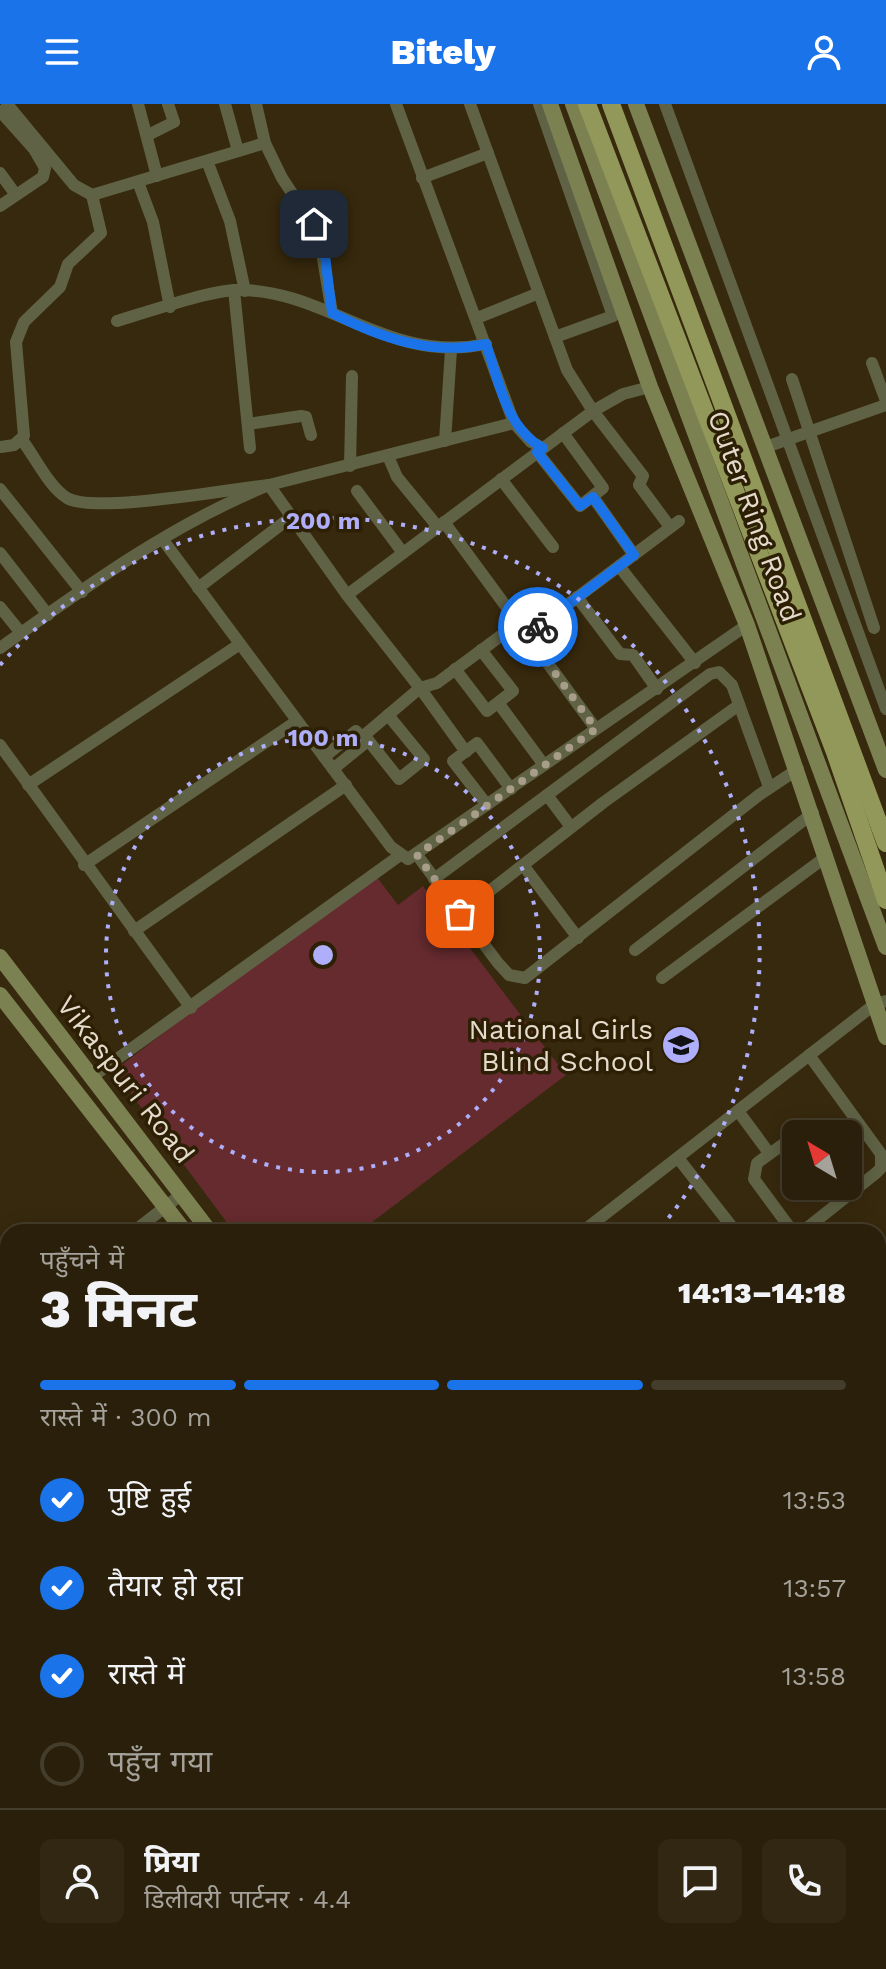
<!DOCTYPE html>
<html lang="hi">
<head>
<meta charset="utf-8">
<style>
  body { margin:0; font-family:"Work Sans","Noto Sans Devanagari",sans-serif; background:#312713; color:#f1f3f6; height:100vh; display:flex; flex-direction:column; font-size:30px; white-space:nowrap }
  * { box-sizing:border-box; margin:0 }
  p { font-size:26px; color:#a5a29c }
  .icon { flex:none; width:44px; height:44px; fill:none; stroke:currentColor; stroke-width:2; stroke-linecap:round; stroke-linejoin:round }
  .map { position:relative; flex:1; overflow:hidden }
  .details { position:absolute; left:0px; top:1120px; width:886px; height:746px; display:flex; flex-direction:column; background:#291f0a; border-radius:24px 24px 0 0; box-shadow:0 4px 20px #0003,0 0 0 2px #453d2b }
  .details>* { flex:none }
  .needle { width:52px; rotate:322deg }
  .buttons { position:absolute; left:782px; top:1016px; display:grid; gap:16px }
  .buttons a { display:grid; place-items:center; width:80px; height:80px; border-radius:12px; background:#291f0a; box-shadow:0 4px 20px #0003,0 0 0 2px #453d2b; font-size:40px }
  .pin { position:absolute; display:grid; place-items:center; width:68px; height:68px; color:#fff; margin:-34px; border-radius:16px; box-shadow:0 4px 12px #0006 }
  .courier { position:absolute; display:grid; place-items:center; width:80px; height:80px; margin:-40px; border:6px solid #1a73e8; border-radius:50%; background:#fff; color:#222; box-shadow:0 2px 10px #0007 }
  .headline em { font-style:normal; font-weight:800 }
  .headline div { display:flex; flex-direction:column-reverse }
  .headline { display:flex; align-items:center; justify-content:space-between; height:136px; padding:0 40px }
  h1 { font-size:52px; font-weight:800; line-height:60px }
  .bar { display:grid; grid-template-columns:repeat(4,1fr); gap:12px 8px; align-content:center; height:96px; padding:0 40px }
  .bar i { height:10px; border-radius:6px; background:#453d2b }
  .bar .current { background:#1a73e8 }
  .bar p { grid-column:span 4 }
  .line { display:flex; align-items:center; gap:20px; padding:0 40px; border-top:2px solid #453d2b }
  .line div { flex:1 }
  .round { display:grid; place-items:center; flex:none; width:84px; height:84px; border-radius:12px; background:#312713 }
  ol { padding:0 40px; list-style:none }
  li { display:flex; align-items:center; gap:24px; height:88px }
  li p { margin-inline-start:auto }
  li .icon { padding:8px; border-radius:50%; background:#1a73e8; color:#fff; stroke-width:4 }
  li:last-child { color:#a5a29c }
  li i { width:44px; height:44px; border:4px solid #453d2b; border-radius:50% }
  header { display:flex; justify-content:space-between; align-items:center; height:104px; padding:0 40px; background:#1a73e8; color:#fff; font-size:36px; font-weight:800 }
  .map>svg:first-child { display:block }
  .green { fill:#662b2f }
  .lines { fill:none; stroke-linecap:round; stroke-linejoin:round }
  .street { stroke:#5f6245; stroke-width:12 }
  .secondary { stroke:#7c8151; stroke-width:16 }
  .primary { stroke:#929859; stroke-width:18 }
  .primary-bridge { stroke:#929859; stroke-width:18 }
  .done { stroke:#a79d89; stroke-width:8; stroke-dasharray:0 14.4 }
  .route { stroke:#1a73e8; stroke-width:10 }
  .ring { fill:none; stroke:#aeaefa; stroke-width:4; stroke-dasharray:4 8 }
  .labels { text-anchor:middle; stroke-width:7; stroke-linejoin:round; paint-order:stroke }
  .street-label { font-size:28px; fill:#e4dbcc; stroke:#2d1f04 }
  .poi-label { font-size:28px; fill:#e4dbcc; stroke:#2d1f04; text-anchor:end }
  .centre { fill:#aeaefa; stroke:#2d1f04; stroke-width:4 }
  .ring-label { font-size:24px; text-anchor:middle; font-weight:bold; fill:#aeaefa; stroke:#2d1f04; stroke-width:7; stroke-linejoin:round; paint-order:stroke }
</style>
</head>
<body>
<header><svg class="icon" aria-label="menu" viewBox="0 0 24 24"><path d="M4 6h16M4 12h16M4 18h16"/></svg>Bitely<svg class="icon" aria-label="person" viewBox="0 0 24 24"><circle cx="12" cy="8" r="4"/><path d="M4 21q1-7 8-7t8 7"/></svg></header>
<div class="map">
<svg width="886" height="1865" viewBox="0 0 886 1865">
  <rect width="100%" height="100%" fill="#37290d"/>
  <!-- green -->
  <g class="green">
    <polygon points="373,768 398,801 423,782 566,971 359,1128 234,1128 114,967"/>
    <polygon points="0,1458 8,1472 8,1538 0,1544"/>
  </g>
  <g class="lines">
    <!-- street -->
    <g class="street">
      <polyline points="7,0 74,81 92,91 265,39"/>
      <polyline points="138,0 157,72"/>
      <polyline points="225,0 238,47"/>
      <polyline points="256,0 265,39 282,74 319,130 332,209"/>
      <polyline points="396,0 514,319 531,338 543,344"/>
      <polyline points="470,0 567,266 593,307 643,372 639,381 670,423"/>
      <polyline points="539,0 613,212 555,233"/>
      <polyline points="665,0 886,605"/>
      <polyline points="0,7 34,45 45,64 43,73 0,102"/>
      <polyline points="148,31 174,18 168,0"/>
      <polyline points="207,57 230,117 245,187"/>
      <polyline points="0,69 16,91"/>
      <polyline points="422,74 488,49"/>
      <polyline points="138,78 153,118 170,203"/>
      <polyline points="234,186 250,344"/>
      <polyline points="477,214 539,189"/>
      <path d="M117,217c30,-9 91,-30 119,-31 90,-2 152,75 250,54"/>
      <polyline points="872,259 886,297"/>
      <polyline points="792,275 874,524"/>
      <polyline points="248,320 301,312 306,313 311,331"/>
      <path d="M22,336c13,17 27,47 45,58 28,16 163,-9 202,-13l78,110 73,93 17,-5 81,-60"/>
      <polyline points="445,337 451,246"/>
      <polyline points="1,343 14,341 24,332 16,238 24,218 60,183 68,160 101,129 92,91"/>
      <polyline points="766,343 886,301"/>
      <polyline points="537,348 580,402 603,384 563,329"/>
      <polyline points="388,352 397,373 438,423"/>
      <polyline points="350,362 352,272"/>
      <polyline points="501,375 553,443"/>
      <polyline points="0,385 82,488"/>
      <polyline points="357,387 403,449"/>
      <polyline points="593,393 634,451"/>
      <polyline points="444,418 596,625"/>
      <polyline points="163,436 391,743 408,755 747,521"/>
      <polyline points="0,449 48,511"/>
      <polyline points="619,462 695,559"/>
      <polyline points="198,484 291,413"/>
      <polyline points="347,491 593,307 623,290 650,283"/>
      <polyline points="577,493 620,550 633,551 657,585"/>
      <polyline points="0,503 21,529"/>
      <polyline points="527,531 679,417"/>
      <path d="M0,544c84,-60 172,-124 269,-163l245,-62"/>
      <polyline points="455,565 487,607 513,587 481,546"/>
      <polyline points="499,600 544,661"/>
      <polyline points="364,631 399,675 424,655 388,611"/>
      <polyline points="361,634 420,584 466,648"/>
      <polyline points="0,641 191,904"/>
      <polyline points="324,653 356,627 365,639 333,665"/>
      <polyline points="28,681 240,540"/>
      <polyline points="547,691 571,723"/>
      <polyline points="487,701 453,657 477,639 511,685"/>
      <polyline points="417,751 498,859 509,871 525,874 759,691 798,665"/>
      <polyline points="84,761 297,617"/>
      <polyline points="523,761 578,834"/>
      <polyline points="434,775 710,570 719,568 732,581 769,683"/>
      <polyline points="460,810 604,698 739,601"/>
      <polyline points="134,827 346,681"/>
      <polyline points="635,846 813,709"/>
      <polyline points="662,874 827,752"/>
      <polyline points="92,973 399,752"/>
      <polyline points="738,1007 769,1049"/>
      <polyline points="678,1054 736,1128"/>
      <polyline points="133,1128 182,1090"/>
      <polyline points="582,1128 875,900 886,897"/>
      <polyline points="793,1128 754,1075 757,1059 796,1031"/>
      <polyline points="802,1128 876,1069 881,1064 881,1050 809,951"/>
      <polyline points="0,1228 8,1222"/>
      <polyline points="878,1238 886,1248"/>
      <polyline points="0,1275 8,1289"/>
      <polyline points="878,1350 886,1343"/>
      <polyline points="878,1365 886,1375"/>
      <polyline points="878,1454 886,1448"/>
      <polyline points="878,1495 886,1505"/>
      <polyline points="878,1522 886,1531"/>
      <polyline points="0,1542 8,1537"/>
      <polyline points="878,1655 886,1665"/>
      <polyline points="0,1672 8,1683"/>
      <polyline points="878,1724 886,1718"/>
      <polyline points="878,1803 886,1797"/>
      <polyline points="0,1811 8,1821"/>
      <polyline points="878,1828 885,1840"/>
      <polyline points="331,1858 336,1865"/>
      <polyline points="401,1858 406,1865"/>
      <polyline points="524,1858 529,1865"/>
      <polyline points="598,1858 603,1865"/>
      <polyline points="694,1858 699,1865"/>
      <polyline points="0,1860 8,1854"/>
      <polyline points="178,1865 187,1858"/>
      <polyline points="279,1865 283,1858"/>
      <polyline points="429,1865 438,1858"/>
      <polyline points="622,1865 631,1858"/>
    </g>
    <!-- secondary -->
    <g class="secondary">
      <polyline points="550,0 650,283 747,521 886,933"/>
      <polyline points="573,0 886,843"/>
      <polyline points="636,0 886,666"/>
      <polyline points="0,853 210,1128"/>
      <polyline points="0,891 185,1128"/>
      <polyline points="878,1845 886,1839"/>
      <polyline points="736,1858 741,1865"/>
      <polyline points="756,1858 761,1865"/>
      <polyline points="854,1865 862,1858"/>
      <polyline points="875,1865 886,1856"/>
    </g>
    <!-- primary -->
    <polyline class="primary" points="611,0 886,739"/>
    <!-- primary-bridge -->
    <polyline class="primary-bridge" points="587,0 835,648 886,796"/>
  </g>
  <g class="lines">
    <!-- done -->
    <polyline class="done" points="460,810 417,751 596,625 527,531 538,523"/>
    <!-- route -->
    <path class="route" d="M314,120l10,23 8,66c49,25 100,43 154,31 13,37 20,84 57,104l-6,4 43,54 13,-9 41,58 -96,72"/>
  </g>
  <!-- distance rings -->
  <g class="ring">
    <circle cx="323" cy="851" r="217"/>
    <path d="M0 561A434 434 0 0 1 658 1127"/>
  </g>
  <!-- icons -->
  <defs>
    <symbol id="school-disc" viewBox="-11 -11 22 22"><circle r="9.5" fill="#aeaefa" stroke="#2d1f04"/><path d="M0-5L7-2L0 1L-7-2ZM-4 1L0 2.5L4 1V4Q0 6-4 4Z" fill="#111"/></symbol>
  </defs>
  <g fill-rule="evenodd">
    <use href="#school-disc" x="659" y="919" width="44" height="44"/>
  </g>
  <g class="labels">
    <!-- street labels -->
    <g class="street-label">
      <text transform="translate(755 412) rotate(70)" y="10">Outer Ring Road</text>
      <text transform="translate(126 975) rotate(52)" y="10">Vikaspuri Road</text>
    </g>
    <!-- poi labels -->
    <g class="poi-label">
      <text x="653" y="935">National Girls<tspan x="653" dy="32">Blind School</tspan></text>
    </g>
  </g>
  <circle cx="323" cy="851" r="12" class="centre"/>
  <g class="ring-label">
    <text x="323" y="425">200 m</text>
    <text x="323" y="642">100 m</text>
  </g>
</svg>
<div class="buttons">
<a><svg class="needle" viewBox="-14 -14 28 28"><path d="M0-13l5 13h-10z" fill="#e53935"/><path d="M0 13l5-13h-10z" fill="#a5a29c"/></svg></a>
</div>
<div class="pin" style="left:460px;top:810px;background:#ea580c"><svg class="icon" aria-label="bag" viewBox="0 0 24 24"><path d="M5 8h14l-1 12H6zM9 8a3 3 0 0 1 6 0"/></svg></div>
<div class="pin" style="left:314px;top:120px;background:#1f2937"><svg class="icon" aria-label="home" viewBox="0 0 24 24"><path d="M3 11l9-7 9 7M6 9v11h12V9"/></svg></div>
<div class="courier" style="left:538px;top:523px"><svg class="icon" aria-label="bike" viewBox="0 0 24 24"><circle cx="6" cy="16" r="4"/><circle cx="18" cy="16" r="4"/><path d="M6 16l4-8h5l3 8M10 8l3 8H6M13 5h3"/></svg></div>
<section class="details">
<div class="headline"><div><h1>3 मिनट</h1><p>पहुँचने में</p></div><em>14:13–14:18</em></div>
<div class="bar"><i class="current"></i><i class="current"></i><i class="current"></i><i></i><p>रास्ते में · 300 m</p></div>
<ol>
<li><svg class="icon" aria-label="check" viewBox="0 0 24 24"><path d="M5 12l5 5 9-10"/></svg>पुष्टि हुई<p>13:53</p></li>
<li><svg class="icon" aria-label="check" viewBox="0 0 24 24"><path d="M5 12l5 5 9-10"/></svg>तैयार हो रहा<p>13:57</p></li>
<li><svg class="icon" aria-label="check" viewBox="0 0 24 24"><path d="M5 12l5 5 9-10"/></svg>रास्ते में<p>13:58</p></li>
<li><i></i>पहुँच गया</li>
</ol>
<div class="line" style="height:144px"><a class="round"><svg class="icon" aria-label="person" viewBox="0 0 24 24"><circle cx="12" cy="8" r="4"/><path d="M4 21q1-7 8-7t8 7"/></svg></a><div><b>प्रिया</b><p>डिलीवरी पार्टनर · 4.4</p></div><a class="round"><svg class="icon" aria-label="chat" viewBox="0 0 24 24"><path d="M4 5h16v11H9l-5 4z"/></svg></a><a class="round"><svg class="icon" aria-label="phone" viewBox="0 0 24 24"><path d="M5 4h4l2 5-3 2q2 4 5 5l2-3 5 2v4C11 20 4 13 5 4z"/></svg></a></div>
</section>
</div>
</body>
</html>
